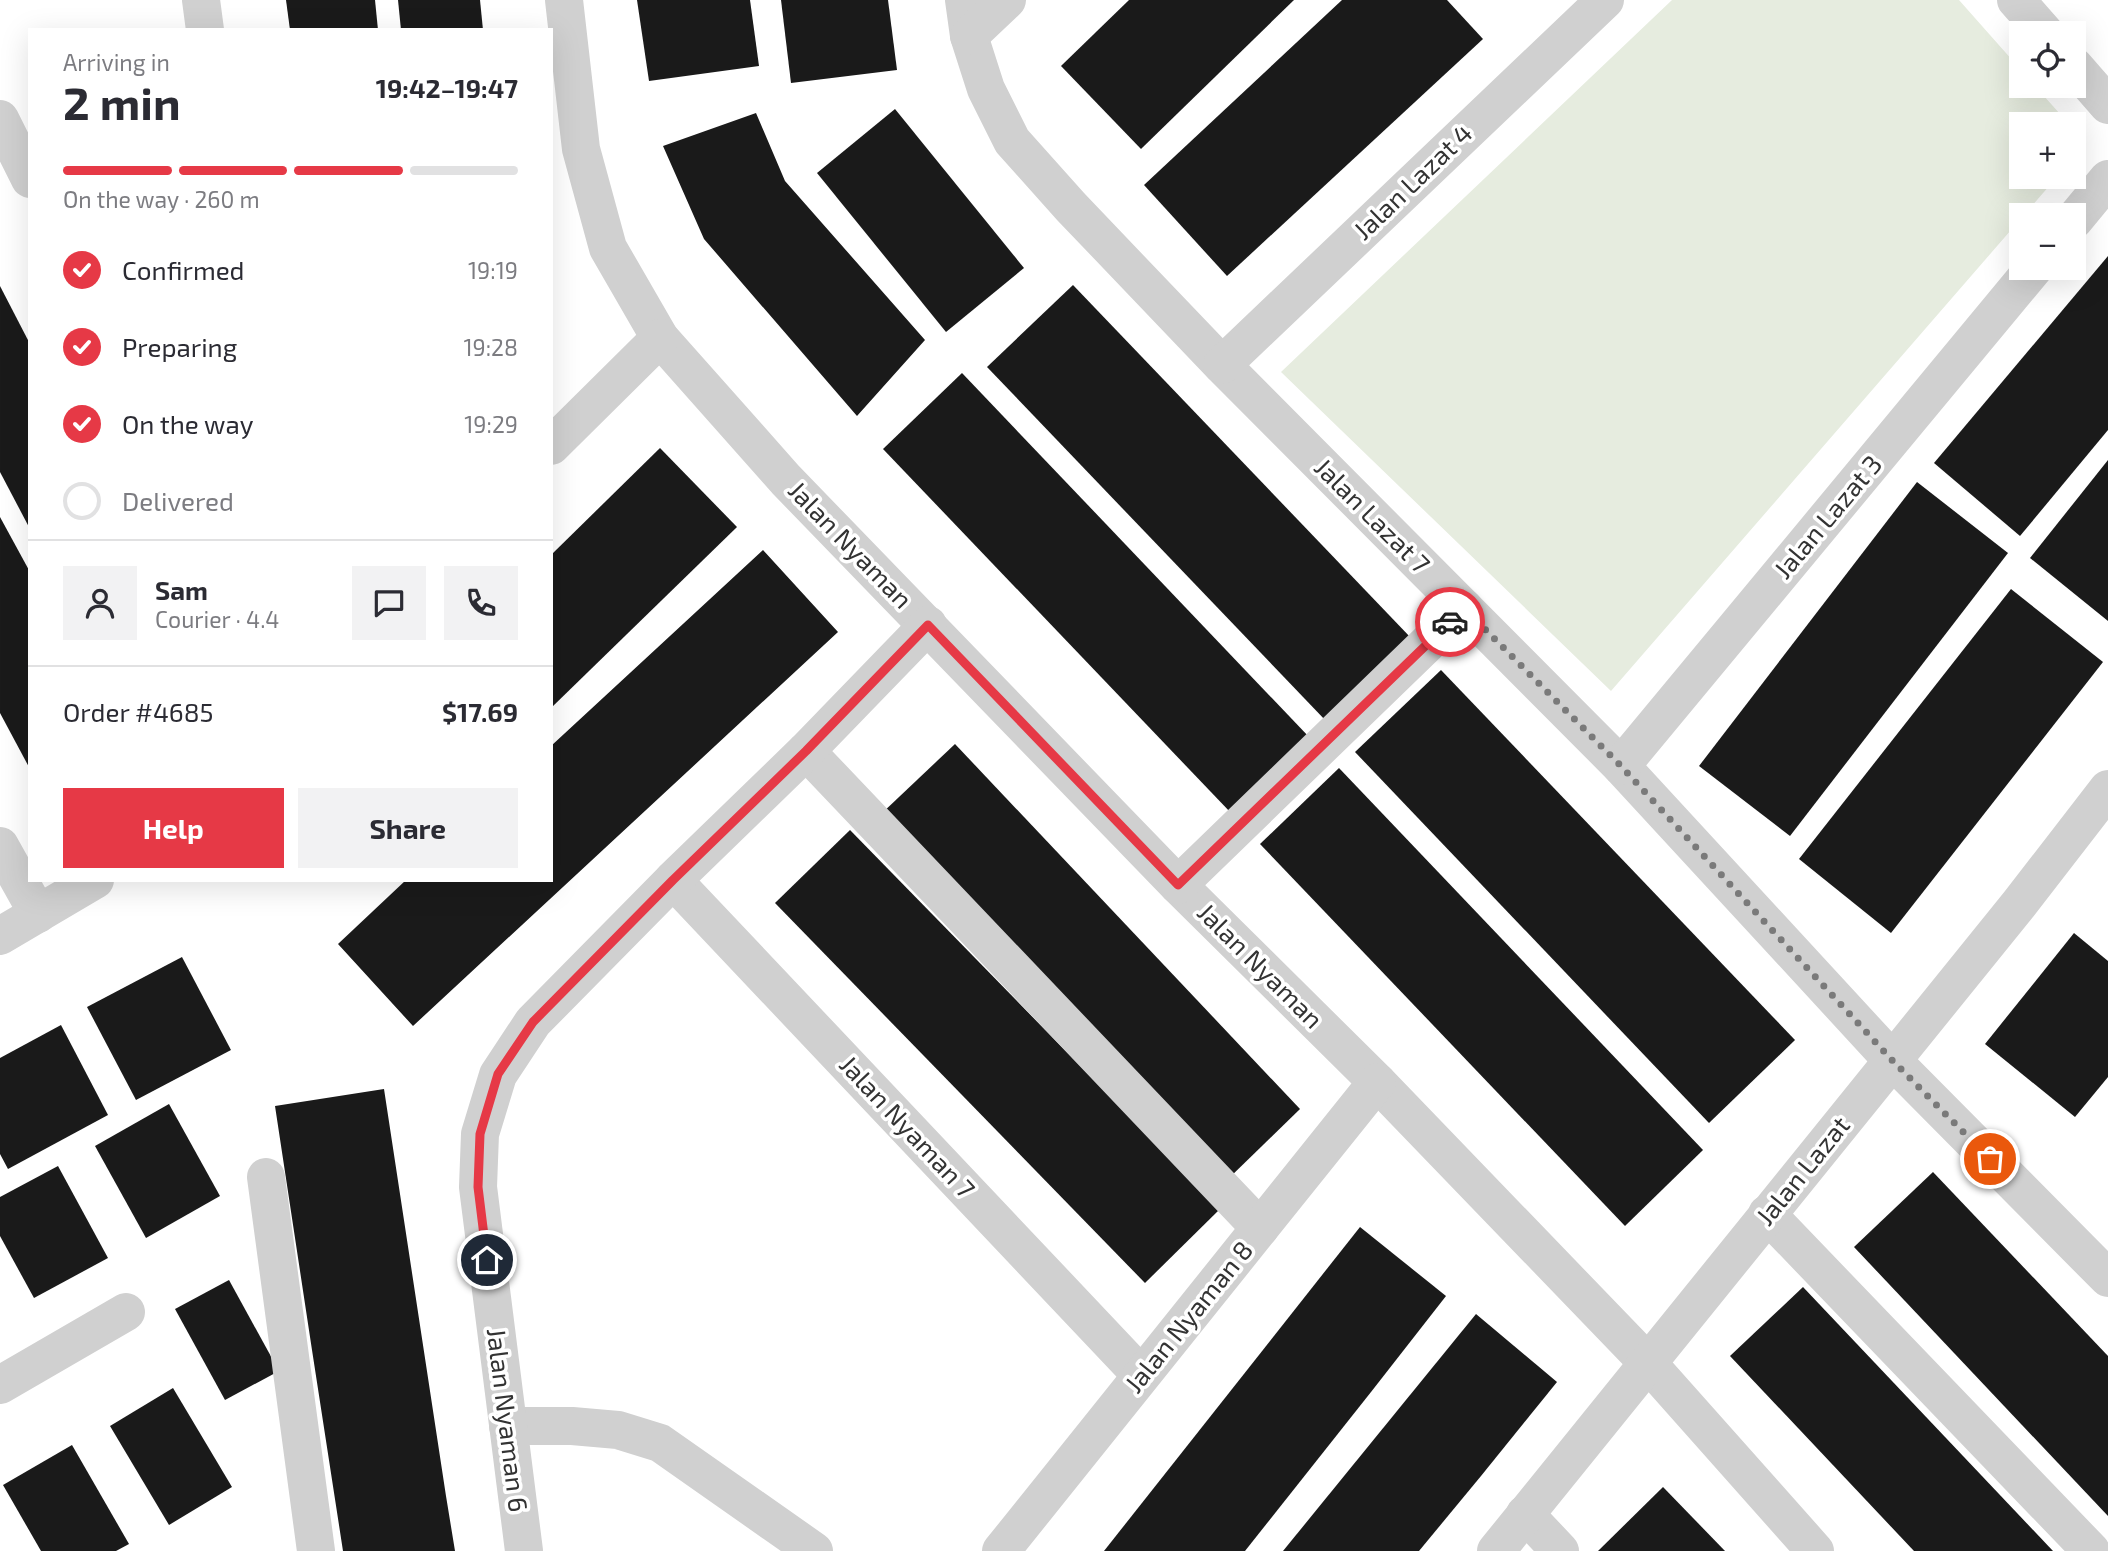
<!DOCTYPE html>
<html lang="en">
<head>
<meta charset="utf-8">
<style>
  body { margin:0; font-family:"Exo 2",sans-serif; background:#f2f2f3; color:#2b2b33; height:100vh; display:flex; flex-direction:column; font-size:26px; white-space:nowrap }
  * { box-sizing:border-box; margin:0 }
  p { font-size:23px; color:#7c7c81 }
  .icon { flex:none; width:38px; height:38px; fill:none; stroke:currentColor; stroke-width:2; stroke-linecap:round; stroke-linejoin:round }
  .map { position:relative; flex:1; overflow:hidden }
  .details { position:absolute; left:28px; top:28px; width:525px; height:854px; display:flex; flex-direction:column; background:#fff; border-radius:0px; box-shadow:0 7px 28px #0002 }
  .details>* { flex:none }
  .tools { position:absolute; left:2009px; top:21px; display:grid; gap:14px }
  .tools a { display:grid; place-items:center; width:77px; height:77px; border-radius:0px; background:#fff; box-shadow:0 7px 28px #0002; font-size:35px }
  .pin { position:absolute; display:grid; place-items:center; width:60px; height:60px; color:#fff; margin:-30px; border:4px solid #fff; border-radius:50%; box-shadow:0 2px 7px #0007 }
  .courier { position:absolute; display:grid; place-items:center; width:70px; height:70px; margin:-35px; border:5px solid #e63946; border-radius:50%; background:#fff; color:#222; box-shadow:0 2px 9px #0007 }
  .overview em { font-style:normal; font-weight:700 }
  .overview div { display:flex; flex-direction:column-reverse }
  .overview { display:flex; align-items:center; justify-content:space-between; height:119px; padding:0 35px }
  h1 { font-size:46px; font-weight:700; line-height:52px }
  .bar { display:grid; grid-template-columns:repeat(4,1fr); gap:10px 7px; align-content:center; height:84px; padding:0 35px }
  .bar i { height:9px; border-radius:5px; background:#e1e1e2 }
  .bar .selected { background:#e63946 }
  .bar p { grid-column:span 4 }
  .line { display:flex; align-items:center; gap:18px; padding:0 35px; border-top:2px solid #e1e1e2 }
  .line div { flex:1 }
  .round { display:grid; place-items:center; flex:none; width:74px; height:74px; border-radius:0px; background:#f2f2f3 }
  ol { padding:0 35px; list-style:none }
  li { display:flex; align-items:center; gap:21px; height:77px }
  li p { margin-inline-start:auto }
  li .icon { padding:7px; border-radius:50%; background:#e63946; color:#fff; stroke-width:4 }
  li:last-child { color:#7c7c81 }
  li i { width:38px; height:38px; border:4px solid #e1e1e2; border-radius:50% }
  .cta { display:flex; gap:14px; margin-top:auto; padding:14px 35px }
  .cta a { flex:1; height:80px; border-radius:0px; background:#e63946; color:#fff; font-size:28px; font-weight:700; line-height:80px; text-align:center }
  .cta a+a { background:#f2f2f3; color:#2b2b33 }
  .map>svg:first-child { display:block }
  .green { fill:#e6ecdf }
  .building { fill:#1a1a1a }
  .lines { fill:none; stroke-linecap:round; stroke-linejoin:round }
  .minor { stroke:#d0d0d0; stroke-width:38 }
  .done { stroke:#7a7a7a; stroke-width:7; stroke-dasharray:0 12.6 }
  .route { stroke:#e63946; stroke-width:9 }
  .labels { text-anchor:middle; stroke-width:7; stroke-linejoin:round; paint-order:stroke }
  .street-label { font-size:26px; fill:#333; stroke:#fff }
</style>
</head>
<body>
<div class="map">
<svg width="2108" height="1551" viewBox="0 0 2108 1551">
  <rect width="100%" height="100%" fill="#fff"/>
  <!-- green -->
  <polygon class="green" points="1672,0 1959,0 2021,70 2021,86 2035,86 2069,124 2021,124 2021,177 2057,177 1611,691 1281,372"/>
  <!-- building -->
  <g class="building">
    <polygon points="286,0 375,0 378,30 290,30"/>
    <polygon points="398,0 480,0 483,30 401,30"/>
    <polygon points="637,0 750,0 759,66 649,81"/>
    <polygon points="781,0 888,0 897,70 791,83"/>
    <polygon points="1129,0 1294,0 1141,149 1061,66"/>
    <polygon points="1342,0 1447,0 1483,39 1227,276 1144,185"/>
    <polygon points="895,109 1024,268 946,332 817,173"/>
    <polygon points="756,113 785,181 925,340 857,416 704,239 663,146"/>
    <polygon points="2108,256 2108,430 2020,536 1934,463"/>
    <polygon points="1073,285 1412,639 1327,722 987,367"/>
    <polygon points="0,286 30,344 30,529 0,472"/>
    <polygon points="962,373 1310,738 1232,814 883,449"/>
    <polygon points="660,448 737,527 551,708 551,555"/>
    <polygon points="2108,460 2108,621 2030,558"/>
    <polygon points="1917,482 2008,553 1790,836 1699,766"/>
    <polygon points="0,517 30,572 30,769 0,713"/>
    <polygon points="763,550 838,632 413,1026 338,944 406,880 551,880 551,746"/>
    <polygon points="2011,589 2103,662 1891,933 1799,859"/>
    <polygon points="1441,670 1795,1040 1709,1123 1355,752"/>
    <polygon points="955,744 1300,1109 1226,1181 880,815"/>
    <polygon points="1339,768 1703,1150 1625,1226 1260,844"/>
    <polygon points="850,830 1220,1209 1145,1283 775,903"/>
    <polygon points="2074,933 2108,961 2108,1077 2075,1117 1985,1044"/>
    <polygon points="182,957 231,1050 136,1100 87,1007"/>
    <polygon points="61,1025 108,1115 8,1169 0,1154 0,1058"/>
    <polygon points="384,1089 446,1496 455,1551 343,1551 312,1350 275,1106"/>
    <polygon points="169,1104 220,1196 146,1238 95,1146"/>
    <polygon points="58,1166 108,1258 34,1298 0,1236 0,1197"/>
    <polygon points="1933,1172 2108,1356 2108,1516 1854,1247"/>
    <polygon points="1360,1227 1446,1296 1371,1392 1245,1551 1104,1551"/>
    <polygon points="229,1280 279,1371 225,1400 175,1309"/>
    <polygon points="1803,1287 2053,1551 1914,1551 1730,1356"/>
    <polygon points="1476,1314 1557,1382 1481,1476 1419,1551 1283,1551"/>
    <polygon points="173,1388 232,1487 169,1525 110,1426"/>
    <polygon points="72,1445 129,1544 116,1551 41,1551 3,1485"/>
    <polygon points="1663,1487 1725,1551 1598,1551"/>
  </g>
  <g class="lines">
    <!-- minor -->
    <g class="minor">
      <polyline points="201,0 205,30"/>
      <polyline points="564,0 581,149 608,248 660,338 786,480 1178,885 1377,1082 1647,1362 1815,1551"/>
      <polyline points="964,0 969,36 986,89 1012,141 1071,207 1222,365 1621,766 1892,1060 2108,1278"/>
      <polyline points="2016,0 2045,33"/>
      <polyline points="969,36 1007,0"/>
      <polyline points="2074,66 2108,105"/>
      <polyline points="0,119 30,179"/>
      <polyline points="2074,220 2108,179"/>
      <polyline points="1222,365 1605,0"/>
      <polyline points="551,446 660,338"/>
      <polyline points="806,751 1260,1228"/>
      <polyline points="1621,766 2034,268"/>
      <polyline points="0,846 38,914"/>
      <polyline points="673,880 1141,1375"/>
      <polyline points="1178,885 1464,608"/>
      <polyline points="0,936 95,880"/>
      <polyline points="266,1177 316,1551"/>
      <polyline points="1767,1214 2091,1551"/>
      <polyline points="0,1385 126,1312"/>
      <polyline points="508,1426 572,1426 618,1430 660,1443 814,1551"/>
      <polyline points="1525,1514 1560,1551"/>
      <polyline points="524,1551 478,1187 480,1134 498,1075 533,1022 673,880 806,751 928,625"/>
      <polyline points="1001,1551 1377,1082"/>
      <polyline points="1496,1551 2019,904 2108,789"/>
    </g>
  </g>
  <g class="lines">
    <!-- done -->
    <polyline class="done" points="1450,622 1464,608 1621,766 1892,1060 1990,1159"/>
    <!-- route -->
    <polyline class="route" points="487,1260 478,1187 480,1134 498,1074 533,1022 673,880 806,751 928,625 1178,885 1450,622"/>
  </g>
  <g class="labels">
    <!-- street labels -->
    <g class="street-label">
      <text transform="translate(1413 182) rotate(-44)" y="9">Jalan Lazat 4</text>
      <text transform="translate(1372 516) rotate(45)" y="9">Jalan Lazat 7</text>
      <text transform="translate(1828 517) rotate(-50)" y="9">Jalan Lazat 3</text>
      <text transform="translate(850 545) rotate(46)" y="9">Jalan Nyaman</text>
      <text transform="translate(1260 966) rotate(45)" y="9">Jalan Nyaman</text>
      <text transform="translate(907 1127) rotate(47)" y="9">Jalan Nyaman 7</text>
      <text transform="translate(1803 1171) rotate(-51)" y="9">Jalan Lazat</text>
      <text transform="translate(1189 1317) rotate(-51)" y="9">Jalan Nyaman 8</text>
      <text transform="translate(507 1420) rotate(83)" y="9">Jalan Nyaman 6</text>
    </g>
  </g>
</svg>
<div class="tools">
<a><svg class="icon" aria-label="locate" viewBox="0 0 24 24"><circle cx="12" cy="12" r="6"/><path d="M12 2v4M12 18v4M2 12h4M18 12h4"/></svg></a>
<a>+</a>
<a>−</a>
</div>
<div class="pin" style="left:1990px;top:1159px;background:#ea580c"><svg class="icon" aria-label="bag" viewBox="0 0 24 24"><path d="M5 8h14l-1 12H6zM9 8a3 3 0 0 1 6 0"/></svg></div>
<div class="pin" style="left:487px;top:1260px;background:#1f2937"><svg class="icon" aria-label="home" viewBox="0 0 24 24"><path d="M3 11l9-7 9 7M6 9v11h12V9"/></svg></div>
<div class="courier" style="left:1450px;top:622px"><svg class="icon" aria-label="car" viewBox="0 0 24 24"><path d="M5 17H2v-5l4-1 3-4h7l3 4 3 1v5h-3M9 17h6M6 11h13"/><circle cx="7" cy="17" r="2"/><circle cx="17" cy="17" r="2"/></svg></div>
<section class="details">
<div class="overview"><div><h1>2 min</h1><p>Arriving in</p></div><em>19:42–19:47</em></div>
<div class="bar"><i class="selected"></i><i class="selected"></i><i class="selected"></i><i></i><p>On the way · 260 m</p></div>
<ol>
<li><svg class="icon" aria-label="check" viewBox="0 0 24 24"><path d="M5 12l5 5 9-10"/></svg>Confirmed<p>19:19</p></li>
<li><svg class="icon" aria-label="check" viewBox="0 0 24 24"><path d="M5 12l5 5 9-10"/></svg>Preparing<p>19:28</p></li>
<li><svg class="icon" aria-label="check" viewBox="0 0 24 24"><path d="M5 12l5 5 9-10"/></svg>On the way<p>19:29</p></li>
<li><i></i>Delivered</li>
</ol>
<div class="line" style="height:126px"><a class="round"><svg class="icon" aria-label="person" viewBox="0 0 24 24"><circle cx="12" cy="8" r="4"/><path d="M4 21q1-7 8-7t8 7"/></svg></a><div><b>Sam</b><p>Courier · 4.4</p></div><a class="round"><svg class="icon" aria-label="chat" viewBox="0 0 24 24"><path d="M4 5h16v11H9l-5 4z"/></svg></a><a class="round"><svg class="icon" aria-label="phone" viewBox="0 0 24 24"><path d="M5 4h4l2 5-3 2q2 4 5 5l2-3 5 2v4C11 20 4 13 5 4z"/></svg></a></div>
<div class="line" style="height:91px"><div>Order #4685</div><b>$17.69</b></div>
<div class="cta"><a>Help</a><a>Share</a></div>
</section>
</div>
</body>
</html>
